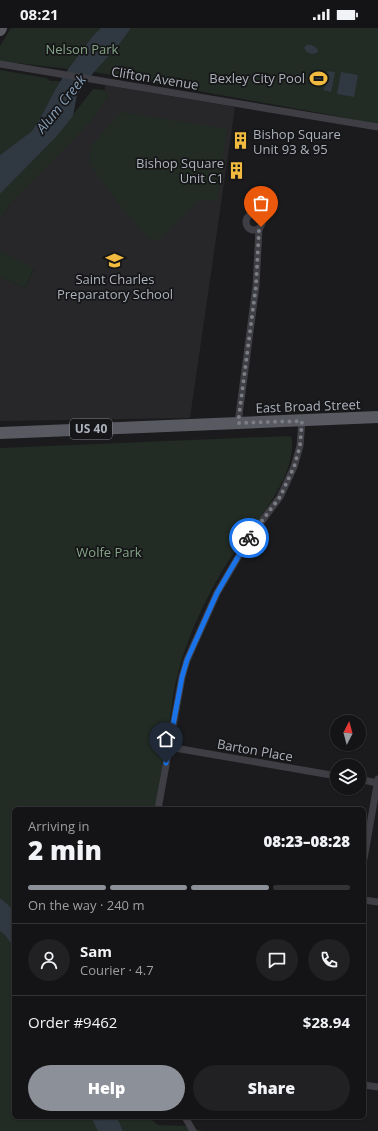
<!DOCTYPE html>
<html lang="en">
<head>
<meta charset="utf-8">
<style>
  body { margin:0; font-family:"Open Sans",sans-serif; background:#212123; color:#f1f3f6; height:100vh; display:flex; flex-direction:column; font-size:15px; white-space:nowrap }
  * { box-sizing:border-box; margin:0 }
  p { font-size:13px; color:#9d9ea1 }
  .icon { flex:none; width:22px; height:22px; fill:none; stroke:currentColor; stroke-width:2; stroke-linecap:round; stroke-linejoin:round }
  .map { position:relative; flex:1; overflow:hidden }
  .drawer { position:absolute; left:12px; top:779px; width:354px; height:312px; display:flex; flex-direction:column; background:#141416; border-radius:6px; box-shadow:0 1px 3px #0004,0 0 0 1px #333335 }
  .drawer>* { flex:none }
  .needle { width:26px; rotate:6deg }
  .fabs { position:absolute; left:330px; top:687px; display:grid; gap:8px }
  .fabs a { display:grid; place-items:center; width:36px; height:36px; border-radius:50%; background:#141416; box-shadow:0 1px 3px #0004,0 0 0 1px #333335; font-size:20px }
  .pin { position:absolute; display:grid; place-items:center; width:34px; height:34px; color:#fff; margin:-41px -17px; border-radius:50% 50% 50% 0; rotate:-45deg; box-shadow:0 0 4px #0007 }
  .pin .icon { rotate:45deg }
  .courier { position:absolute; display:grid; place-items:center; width:40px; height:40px; margin:-20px; border:3px solid #1a73e8; border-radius:50%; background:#fff; color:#222; box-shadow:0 1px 5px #0007 }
  .headline em { font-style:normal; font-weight:800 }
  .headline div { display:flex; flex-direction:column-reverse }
  .headline { display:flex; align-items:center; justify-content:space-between; height:68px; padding:0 16px }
  h1 { font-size:26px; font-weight:800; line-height:30px }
  .bar { display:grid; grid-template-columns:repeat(4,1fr); gap:6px 4px; align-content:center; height:48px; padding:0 16px }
  .bar i { height:5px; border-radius:3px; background:#333335 }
  .bar .active { background:#8c9099 }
  .bar p { grid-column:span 4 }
  .line { display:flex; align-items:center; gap:10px; padding:0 16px; border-top:1px solid #333335 }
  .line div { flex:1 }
  .round { display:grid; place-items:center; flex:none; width:42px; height:42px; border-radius:21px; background:#212123 }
  .cta { display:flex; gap:8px; margin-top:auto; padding:8px 16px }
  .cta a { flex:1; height:46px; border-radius:24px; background:#8c9099; color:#fff; font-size:16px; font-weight:800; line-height:46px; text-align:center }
  .cta a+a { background:#212123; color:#f1f3f6 }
  .status { display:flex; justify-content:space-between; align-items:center; height:28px; padding:0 20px; background:#141416; direction:ltr }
  .status svg { height:11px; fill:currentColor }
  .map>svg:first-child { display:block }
  .built { fill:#27272a }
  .green { fill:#222b24 }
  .water { fill:#303941 }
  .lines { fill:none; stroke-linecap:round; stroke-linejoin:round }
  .minor { stroke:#3e3e44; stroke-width:7 }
  .primary { stroke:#585961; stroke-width:12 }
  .done { stroke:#7a7d84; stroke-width:4; stroke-dasharray:0 7.2 }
  .route { stroke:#1a73e8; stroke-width:5 }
  .labels { text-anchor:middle; stroke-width:3.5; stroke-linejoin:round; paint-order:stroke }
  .shield { fill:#161618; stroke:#80838b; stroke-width:1 }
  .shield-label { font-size:12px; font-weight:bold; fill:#adb2bc }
  .park-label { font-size:13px; fill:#85a788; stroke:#161618 }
  .street-label { font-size:13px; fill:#adb2bc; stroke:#161618 }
  .poi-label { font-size:13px; fill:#adb2bc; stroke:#161618; text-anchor:end }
  .water-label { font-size:14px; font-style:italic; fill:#859eb6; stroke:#161618 }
</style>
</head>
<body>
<div class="status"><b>08:21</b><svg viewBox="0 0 49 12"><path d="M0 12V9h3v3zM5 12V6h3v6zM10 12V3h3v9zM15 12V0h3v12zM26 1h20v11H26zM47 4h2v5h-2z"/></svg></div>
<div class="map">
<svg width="378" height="1103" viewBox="0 0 378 1103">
  <rect width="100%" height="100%" fill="#1b1b1d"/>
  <!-- built -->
  <polygon class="built" points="105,57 235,79 190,390 0,393 0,249 25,260 34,241 0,223 0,191 11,175 108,69 105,62"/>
  <!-- green -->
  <g class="green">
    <polygon points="11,0 116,0 126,6 131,0 378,0 378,98 342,89 94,44 0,33 0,18"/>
    <polygon points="0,42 46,50 50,53 60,53 44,83 32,103 0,127"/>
    <polygon points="93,61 105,62 108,69 91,93 11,175 0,191 0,166 56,109"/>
    <polygon points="121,84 227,101 217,173 200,172 159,212 148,210 121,179 89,135 91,118"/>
    <polygon points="0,223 34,240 25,260 0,249"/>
    <path d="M288,408l3,1c2,4 1,7 1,12 -4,44 -48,85 -70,122 -19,33 -36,69 -45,106 -4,14 -5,28 -7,42 -5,30 -10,60 -15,90h-141v308h89l7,14h-110v-683z"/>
    <polygon points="117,1089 148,1089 158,1097 185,1098 203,1103 123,1103"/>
  </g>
  <!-- water -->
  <g class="water">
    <polygon points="101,0 131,0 117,19 94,44 77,67 73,88 56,109 0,166 0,127 32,103 44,83 56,60 69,40 93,8"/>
    <path d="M306,17c5,-1 10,1 12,6 -2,4 -8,3 -11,1l-3,-4z"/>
    <polygon points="327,43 335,44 331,64 323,62 327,55"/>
    <polygon points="314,44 322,46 321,57 312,56 312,49"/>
    <polygon points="341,44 358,47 354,69 337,66"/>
    <polygon points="0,870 14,882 14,919 5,907 0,903"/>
    <polygon points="91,1089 117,1089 123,1103 98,1103"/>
  </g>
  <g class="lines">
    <!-- minor -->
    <g class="minor">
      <polyline points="0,36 378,99"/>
      <circle cx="254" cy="194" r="8"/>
      <polyline points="238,395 256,258 259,201"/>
      <polyline points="169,719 337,748"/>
      <polyline points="359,751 377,755"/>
      <polyline points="158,781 182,649 187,632 217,565 250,509 280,469 294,439 300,418 302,393"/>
      <polyline points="364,831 378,751"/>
      <polyline points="364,872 378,874"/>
      <polyline points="364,1057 378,1059"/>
      <polyline points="185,1089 193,1103"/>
    </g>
    <!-- primary -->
    <g class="primary">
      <polyline points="0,2 1,0"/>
      <polyline points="0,405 378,389"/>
    </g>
  </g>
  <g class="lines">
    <!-- done -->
    <polyline class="done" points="249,510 280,469 294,439 300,418 302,393 238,395 256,258 259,201 261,199"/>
    <!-- route -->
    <polyline class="route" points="166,735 182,649 187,632 217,565 249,510"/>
  </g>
  <!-- icons -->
  <defs>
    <symbol id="stadium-bare" viewBox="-9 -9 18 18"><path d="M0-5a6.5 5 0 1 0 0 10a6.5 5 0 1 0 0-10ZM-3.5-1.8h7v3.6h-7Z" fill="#f2ba3e" stroke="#161618" stroke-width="2.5" paint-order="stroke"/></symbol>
    <symbol id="building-bare" viewBox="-9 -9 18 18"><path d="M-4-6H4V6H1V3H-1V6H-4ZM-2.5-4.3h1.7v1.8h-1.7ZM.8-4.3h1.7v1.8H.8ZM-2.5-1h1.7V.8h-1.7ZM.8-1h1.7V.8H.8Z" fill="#f2ba3e" stroke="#161618" stroke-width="2.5" paint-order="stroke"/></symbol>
    <symbol id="school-bare" viewBox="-9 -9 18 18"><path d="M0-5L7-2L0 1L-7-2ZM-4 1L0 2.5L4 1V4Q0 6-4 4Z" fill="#f2ba3e" stroke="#161618" stroke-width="2.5" paint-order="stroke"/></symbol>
  </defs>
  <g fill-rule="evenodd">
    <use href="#stadium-bare" x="306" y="38" width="25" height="25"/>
    <use href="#building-bare" x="228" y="100" width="25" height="25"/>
    <use href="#building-bare" x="224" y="130" width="25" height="25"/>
    <use href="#school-bare" x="102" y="220" width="25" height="25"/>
  </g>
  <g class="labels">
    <!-- shield labels -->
    <rect class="shield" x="70" y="391" width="42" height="20" rx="3"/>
    <g class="shield-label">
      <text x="91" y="405">US 40</text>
    </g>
    <!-- park labels -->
    <g class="park-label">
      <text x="82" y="26">Nelson Park</text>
      <text x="109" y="529">Wolfe Park</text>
    </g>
    <!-- street labels -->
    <g class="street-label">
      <text transform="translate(155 50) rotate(9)" y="5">Clifton Avenue</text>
      <text transform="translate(308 378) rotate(-2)" y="5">East Broad Street</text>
      <text transform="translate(255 722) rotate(10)" y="5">Barton Place</text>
    </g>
    <!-- poi labels -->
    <g class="poi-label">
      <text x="305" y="55">Bexley City Pool</text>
      <text x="253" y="111" text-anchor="start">Bishop Square<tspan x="253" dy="15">Unit 93 &amp; 95</tspan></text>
      <text x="224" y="140">Bishop Square<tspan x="224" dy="15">Unit C1</tspan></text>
      <text x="115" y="256" text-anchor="middle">Saint Charles<tspan x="115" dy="15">Preparatory School</tspan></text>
    </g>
    <!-- water labels -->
    <g class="water-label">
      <text transform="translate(61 76) rotate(-51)" y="5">Alum Creek</text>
    </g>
  </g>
</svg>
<div class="fabs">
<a><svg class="needle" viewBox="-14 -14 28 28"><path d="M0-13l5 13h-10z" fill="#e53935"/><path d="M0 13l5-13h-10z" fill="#9d9ea1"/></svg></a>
<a><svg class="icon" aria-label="layers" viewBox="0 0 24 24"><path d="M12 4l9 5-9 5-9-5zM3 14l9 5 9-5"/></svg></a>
</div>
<div class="pin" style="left:261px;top:199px;background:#ea580c"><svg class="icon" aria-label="bag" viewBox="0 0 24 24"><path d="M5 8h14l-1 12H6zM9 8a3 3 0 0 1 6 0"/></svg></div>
<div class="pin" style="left:166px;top:735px;background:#1f2937"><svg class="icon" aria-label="home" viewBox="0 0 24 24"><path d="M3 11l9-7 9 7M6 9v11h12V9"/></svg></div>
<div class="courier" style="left:249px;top:510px"><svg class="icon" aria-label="bike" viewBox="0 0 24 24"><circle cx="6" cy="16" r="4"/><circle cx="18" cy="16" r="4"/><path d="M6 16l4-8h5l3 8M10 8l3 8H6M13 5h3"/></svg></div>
<section class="drawer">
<div class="headline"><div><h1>2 min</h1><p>Arriving in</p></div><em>08:23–08:28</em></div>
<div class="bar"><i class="active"></i><i class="active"></i><i class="active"></i><i></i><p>On the way · 240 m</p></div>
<div class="line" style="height:72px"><a class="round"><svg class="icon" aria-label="person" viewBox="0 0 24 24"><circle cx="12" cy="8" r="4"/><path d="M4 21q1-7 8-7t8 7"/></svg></a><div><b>Sam</b><p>Courier · 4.7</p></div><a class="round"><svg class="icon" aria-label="chat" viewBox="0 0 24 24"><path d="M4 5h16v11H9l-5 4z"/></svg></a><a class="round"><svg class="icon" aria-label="phone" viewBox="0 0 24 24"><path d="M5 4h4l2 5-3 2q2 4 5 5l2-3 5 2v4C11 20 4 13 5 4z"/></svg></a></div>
<div class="line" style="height:52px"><div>Order #9462</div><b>$28.94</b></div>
<div class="cta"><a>Help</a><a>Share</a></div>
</section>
</div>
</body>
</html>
